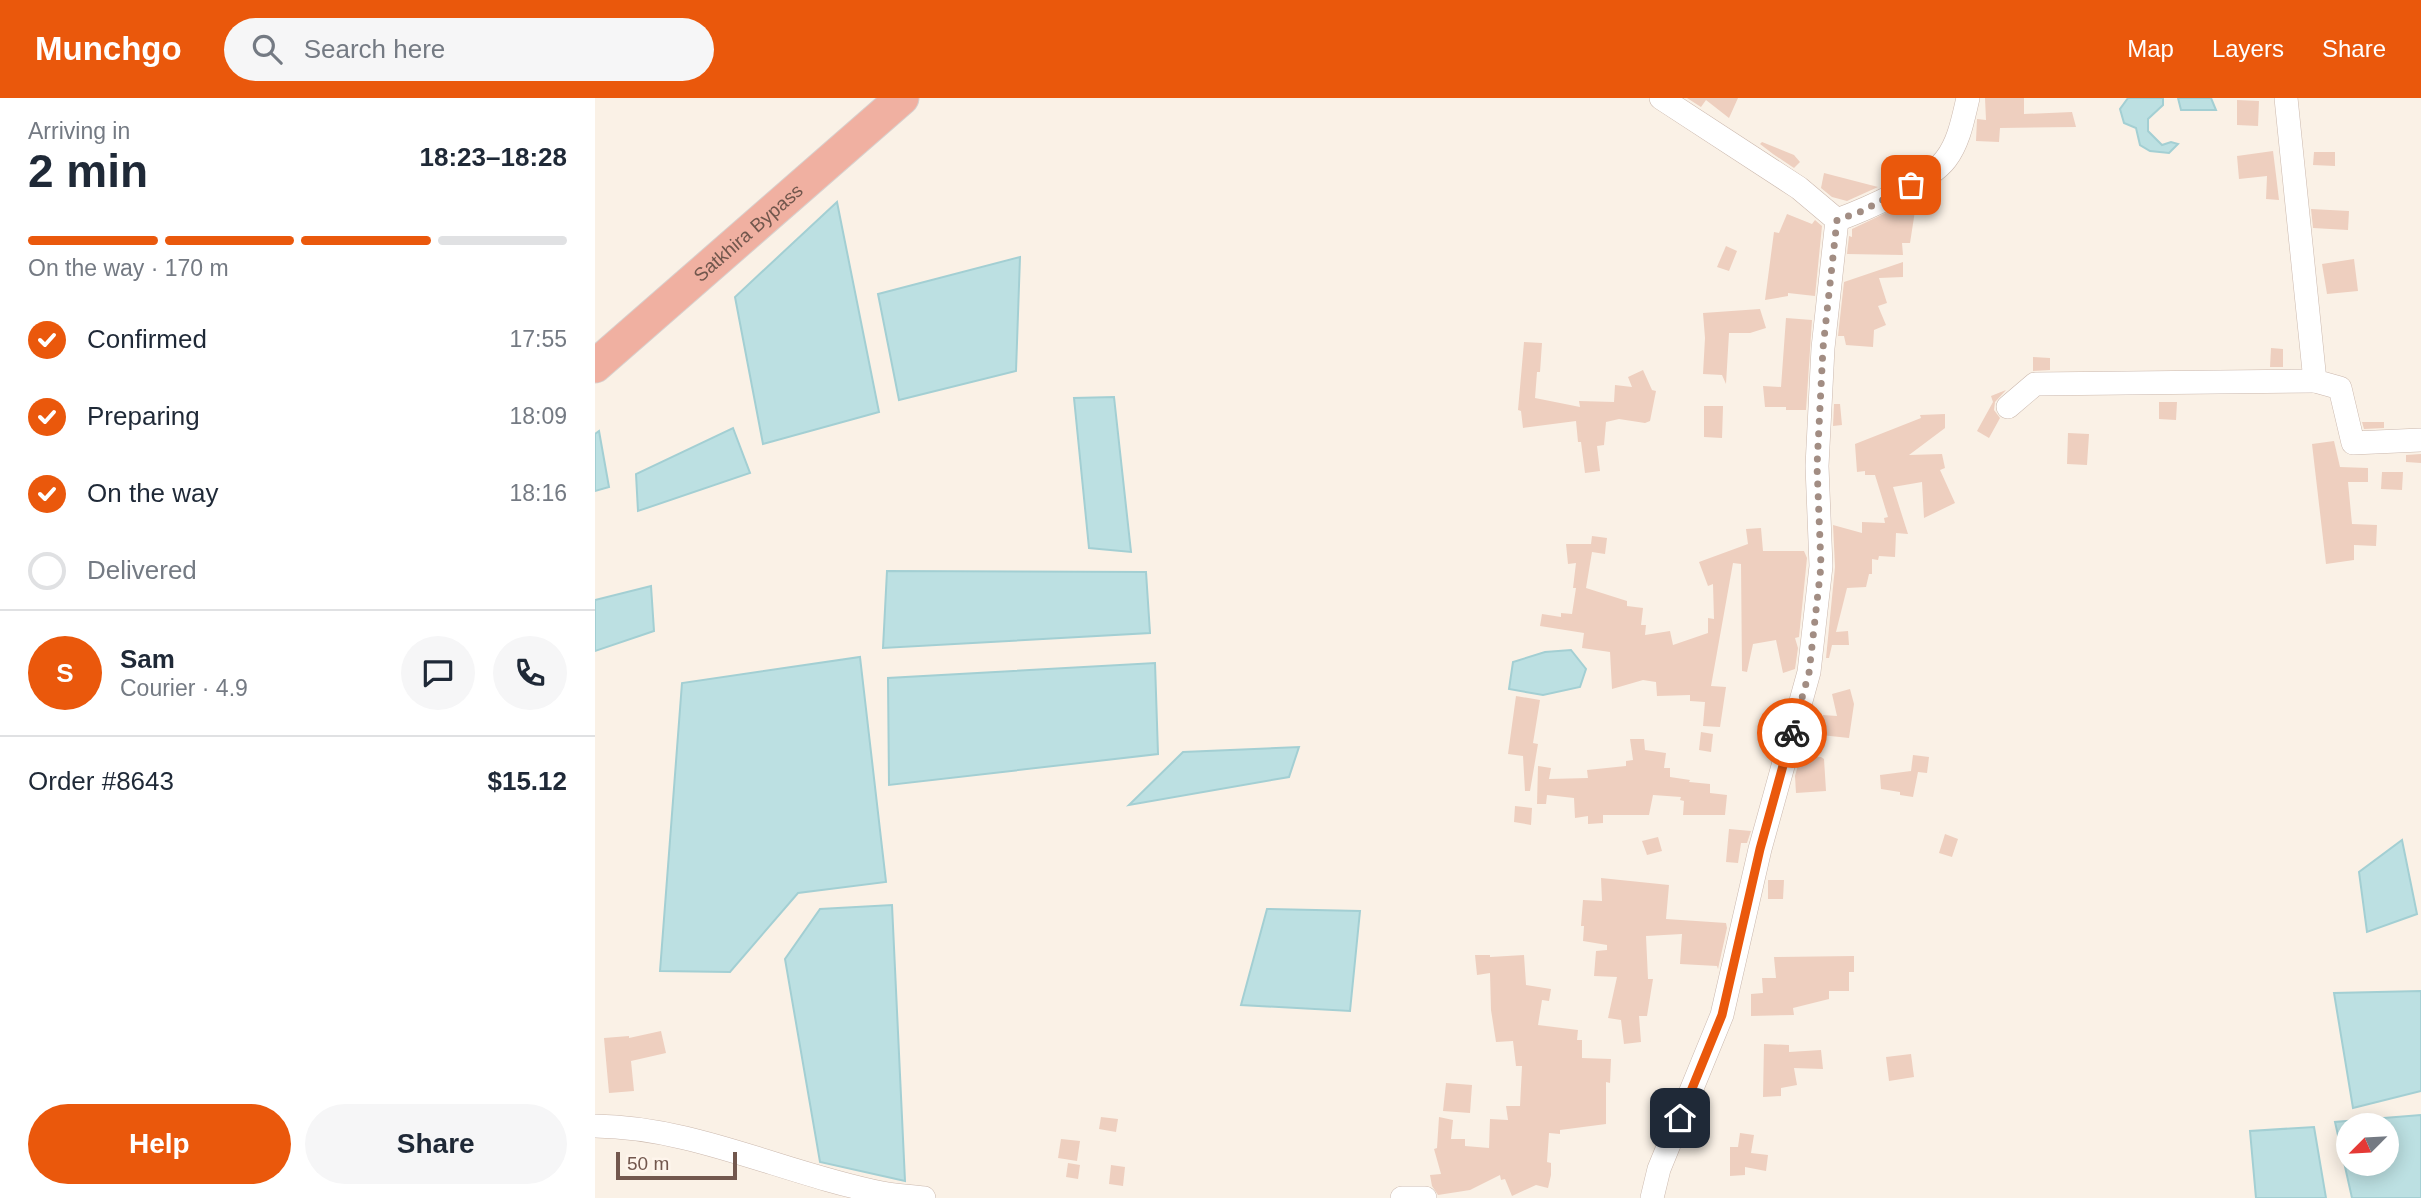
<!DOCTYPE html>
<html lang="en">
<head>
<meta charset="utf-8">
<style>
  body { margin:0; font-family:Arial,sans-serif; background:#f6f6f7; color:#1f2937; height:100vh; display:flex; flex-direction:column; font-size:26px; white-space:nowrap }
  * { box-sizing:border-box; margin:0 }
  p { font-size:23px; color:#747a83 }
  .icon { flex:none; width:38px; height:38px; fill:none; stroke:currentColor; stroke-width:2; stroke-linecap:round; stroke-linejoin:round }
  .map { position:relative; flex:1; overflow:hidden }
  .details { display:flex; flex-direction:column; background:#fff; width:595px }
  .details>* { flex:none }
  .needle { width:46px; rotate:246deg }
  .buttons { position:absolute; left:1741px; top:1015px; display:grid; gap:14px }
  .buttons a { display:grid; place-items:center; width:63px; height:63px; border-radius:50%; background:#fff; box-shadow:0 4px 18px #0003; font-size:35px }
  .scale { position:absolute; left:21px; bottom:18px; width:121px; box-sizing:border-box; padding-left:7px; border:4px solid #72574d; border-top:0; font-size:19px; line-height:24px; white-space:nowrap; color:#72574d; -webkit-text-stroke:5px #fef5ec; paint-order:stroke }
  .pin { position:absolute; display:grid; place-items:center; width:60px; height:60px; color:#fff; margin:-30px; border-radius:14px; box-shadow:0 4px 10px #0006 }
  .courier { position:absolute; display:grid; place-items:center; width:70px; height:70px; margin:-35px; border:5px solid #ea580c; border-radius:50%; background:#fff; color:#222; box-shadow:0 2px 9px #0007 }
  .overview em { font-style:normal; font-weight:600 }
  .overview div { display:flex; flex-direction:column-reverse }
  .overview { display:flex; align-items:center; justify-content:space-between; height:119px; padding:0 28px }
  h1 { font-size:46px; font-weight:600; line-height:52px }
  .bar { display:grid; grid-template-columns:repeat(4,1fr); gap:10px 7px; align-content:center; height:84px; padding:0 28px }
  .bar i { height:9px; border-radius:5px; background:#e0e1e3 }
  .bar .selected { background:#ea580c }
  .bar p { grid-column:span 4 }
  .line { display:flex; align-items:center; gap:18px; padding:0 28px; border-top:2px solid #e0e1e3 }
  .line div { flex:1 }
  .round { display:grid; place-items:center; flex:none; width:74px; height:74px; border-radius:37px; background:#f6f6f7 }
  ol { padding:0 28px; list-style:none }
  li { display:flex; align-items:center; gap:21px; height:77px }
  li p { margin-inline-start:auto }
  li .icon { padding:7px; border-radius:50%; background:#ea580c; color:#fff; stroke-width:4 }
  li:last-child { color:#747a83 }
  li i { width:38px; height:38px; border:4px solid #e0e1e3; border-radius:50% }
  .primary-button { display:flex; gap:14px; margin-top:auto; padding:14px 28px }
  .primary-button a { flex:1; height:80px; border-radius:42px; background:#ea580c; color:#fff; font-size:28px; font-weight:600; line-height:80px; text-align:center }
  .primary-button a+a { background:#f6f6f7; color:#1f2937 }
  header { display:flex; align-items:center; gap:42px; box-sizing:border-box; height:98px; padding:0 35px; background:#ea580c; color:#fff }
  header strong { font-size:33px }
  nav { display:flex; gap:38px; margin-inline-start:auto; font-size:24px }
  .search { width:490px; height:63px; background:#f6f6f7; display:flex; align-items:center; gap:18px; box-sizing:border-box; padding:0 24px; border-radius:38px; color:#747a83; font-size:26px }
  main { display:flex; flex:1; min-height:0 }
  .map>svg:first-child { display:block }
  .water { fill:#bce0e2; stroke:#a3cfd3; stroke-width:2; fill-rule:evenodd }
  .building { fill:#eecfbf }
  .lines { fill:none; stroke-linecap:round; stroke-linejoin:round }
  .minor-casing { stroke:#cbb8ad; stroke-width:24 }
  .highway-casing { stroke:#d8d0cd; stroke-width:35 }
  .minor { stroke:#fff; stroke-width:23 }
  .highway { stroke:#f0b0a1; stroke-width:33 }
  .done { stroke:#a28d83; stroke-width:7; stroke-dasharray:0 12.6 }
  .route { stroke:#ea580c; stroke-width:9 }
  .labels { text-anchor:middle; stroke-width:5; stroke-linejoin:round; paint-order:stroke }
  .street-label { font-size:19px; fill:#72574d; stroke:#fef5ec }
</style>
</head>
<body>
<header>
<strong>Munchgo</strong>
<div class="search"><svg class="icon" aria-label="search" viewBox="0 0 24 24"><circle cx="10" cy="10" r="6"/><path d="M15 15l6 6"/></svg>Search here</div>
<nav><a>Map</a><a>Layers</a><a>Share</a></nav>
</header>
<main>
<section class="details">
<div class="overview"><div><h1>2 min</h1><p>Arriving in</p></div><em>18:23–18:28</em></div>
<div class="bar"><i class="selected"></i><i class="selected"></i><i class="selected"></i><i></i><p>On the way · 170 m</p></div>
<ol>
<li><svg class="icon" aria-label="check" viewBox="0 0 24 24"><path d="M5 12l5 5 9-10"/></svg>Confirmed<p>17:55</p></li>
<li><svg class="icon" aria-label="check" viewBox="0 0 24 24"><path d="M5 12l5 5 9-10"/></svg>Preparing<p>18:09</p></li>
<li><svg class="icon" aria-label="check" viewBox="0 0 24 24"><path d="M5 12l5 5 9-10"/></svg>On the way<p>18:16</p></li>
<li><i></i>Delivered</li>
</ol>
<div class="line" style="height:126px"><b class="round" style="background:#ea580c;color:#fff">S</b><div><b>Sam</b><p>Courier · 4.9</p></div><a class="round"><svg class="icon" aria-label="chat" viewBox="0 0 24 24"><path d="M4 5h16v11H9l-5 4z"/></svg></a><a class="round"><svg class="icon" aria-label="phone" viewBox="0 0 24 24"><path d="M5 4h4l2 5-3 2q2 4 5 5l2-3 5 2v4C11 20 4 13 5 4z"/></svg></a></div>
<div class="line" style="height:91px"><div>Order #8643</div><b>$15.12</b></div>
<div class="primary-button"><a>Help</a><a>Share</a></div>
</section>
<div class="map">
<svg width="1826" height="1100" viewBox="0 0 1826 1100">
  <rect width="100%" height="100%" fill="#faf1e6"/>
  <!-- water -->
  <g class="water">
    <polygon points="1533,0 1568,0 1568,7 1553,21 1553,33 1567,47 1576,44 1583,46 1574,55 1555,53 1545,47 1541,30 1529,25 1525,11"/>
    <polygon points="1583,0 1616,0 1621,12 1586,12"/>
    <polygon points="242,104 284,314 168,346 140,199"/>
    <polygon points="425,159 421,273 304,302 283,196"/>
    <polygon points="519,299 536,454 494,450 479,300"/>
    <polygon points="138,330 155,375 43,413 41,376"/>
    <polygon points="4,333 14,389 0,393 0,336"/>
    <polygon points="292,473 551,474 555,535 288,550"/>
    <polygon points="56,488 59,533 0,553 0,502"/>
    <polygon points="976,552 991,571 985,589 948,597 914,591 918,564 950,554"/>
    <polygon points="265,559 291,784 203,795 135,874 65,873 87,585"/>
    <polygon points="560,565 563,656 294,687 293,580"/>
    <polygon points="704,649 694,679 534,707 588,654"/>
    <polygon points="1807,742 1822,816 1772,834 1764,774"/>
    <polygon points="297,807 310,1083 225,1064 190,861 225,811"/>
    <polygon points="672,811 765,813 755,913 646,907"/>
    <polygon points="1826,893 1826,993 1758,1010 1739,895"/>
    <path d="M1826,1017v83h-69l-17,-76zM1792,1027v39h-38v-39z"/>
    <polygon points="1719,1029 1731,1100 1661,1100 1655,1033"/>
  </g>
  <!-- building -->
  <g class="building">
    <polygon points="1092,0 1143,0 1134,20 1111,2 1106,9"/>
    <polygon points="1390,0 1429,0 1429,16 1477,14 1481,29 1405,30 1404,44 1381,43 1382,21 1391,22"/>
    <polygon points="1642,2 1664,3 1663,28 1642,27"/>
    <polygon points="1167,44 1199,57 1205,64 1199,70 1178,56 1165,46"/>
    <polygon points="1678,53 1681,77 1684,102 1671,101 1672,78 1644,81 1642,58"/>
    <polygon points="1719,54 1740,54 1740,68 1718,67"/>
    <polygon points="1299,62 1323,67 1295,83"/>
    <polygon points="1229,75 1283,89 1252,103 1237,99 1226,90"/>
    <polygon points="1322,100 1315,145 1307,145 1308,157 1252,156 1254,138 1257,139 1257,131"/>
    <polygon points="1716,111 1754,113 1753,132 1718,130"/>
    <polygon points="1192,116 1217,126 1220,122 1227,128 1220,198 1193,195 1193,198 1170,202 1179,134 1184,135"/>
    <polygon points="1131,148 1142,153 1134,173 1122,169"/>
    <polygon points="1759,161 1763,193 1732,196 1727,166"/>
    <polygon points="1308,164 1308,179 1284,180 1292,205 1283,208 1291,227 1279,232 1278,249 1251,247 1249,238 1243,238 1249,184"/>
    <polygon points="1165,211 1171,230 1155,235 1134,235 1131,286 1127,277 1108,276 1110,240 1108,215"/>
    <polygon points="1191,220 1217,222 1211,312 1191,312 1191,309 1170,309 1168,288 1186,289"/>
    <polygon points="929,244 947,245 945,274 942,274 940,300 985,309 984,303 1019,304 1020,287 1037,289 1033,279 1048,272 1057,292 1061,293 1055,323 1050,325 1024,321 1011,324 1009,347 1002,348 1005,373 990,375 986,344 983,344 981,323 928,330 926,313 923,312"/>
    <polygon points="1676,250 1688,251 1688,269 1675,269"/>
    <polygon points="1438,259 1455,260 1455,272 1438,273"/>
    <polygon points="1411,292 1400,304 1399,312 1405,320 1394,340 1382,333 1398,304 1396,298"/>
    <polygon points="1564,304 1582,304 1581,322 1564,321"/>
    <polygon points="1239,306 1245,306 1247,327 1238,328"/>
    <polygon points="1109,308 1128,308 1127,340 1109,339"/>
    <polygon points="1350,316 1350,330 1314,357 1347,356 1350,370 1345,372 1360,405 1329,420 1327,384 1298,389 1313,436 1301,435 1300,459 1284,458 1283,462 1277,461 1277,476 1274,476 1271,489 1252,490 1241,534 1253,533 1254,547 1237,547 1234,560 1231,560 1240,469 1238,427 1267,435 1267,424 1290,425 1289,420 1293,419 1280,377 1270,377 1270,373 1262,374 1260,346 1326,320 1325,317"/>
    <polygon points="1767,324 1789,324 1789,330 1769,331"/>
    <polygon points="1473,335 1494,336 1492,367 1472,366"/>
    <polygon points="1739,343 1745,369 1773,370 1773,384 1753,384 1757,426 1782,427 1781,448 1759,447 1759,462 1731,466 1717,346"/>
    <polygon points="1826,356 1826,365 1811,364 1811,357"/>
    <polygon points="1787,374 1808,374 1807,392 1786,391"/>
    <polygon points="1166,430 1168,453 1209,453 1212,460 1204,539 1200,540 1203,550 1200,571 1188,575 1181,542 1158,546 1152,574 1147,573 1146,466 1138,465 1116,588 1131,589 1125,629 1108,628 1110,604 1095,603 1095,597 1062,598 1061,584 1048,582 1017,591 1015,554 987,550 989,535 945,528 947,516 966,519 966,515 977,516 981,490 978,490 981,465 973,466 971,446 996,446 997,438 1012,440 1010,456 997,454 991,490 1032,503 1032,508 1048,510 1046,527 1051,527 1050,537 1075,533 1078,547 1113,535 1113,520 1119,521 1118,486 1113,488 1104,464 1153,446 1151,431"/>
    <polygon points="1255,591 1259,606 1254,640 1226,637 1228,617 1242,618 1237,596"/>
    <polygon points="921,598 945,602 938,645 943,646 935,693 930,693 928,658 913,656"/>
    <polygon points="1106,634 1118,636 1116,654 1104,652"/>
    <polygon points="1035,641 1049,641 1050,652 1071,655 1069,670 1075,670 1075,679 1095,682 1094,684 1115,686 1115,695 1132,697 1130,717 1088,717 1089,703 1085,702 1086,699 1058,697 1054,717 1008,717 1008,725 993,726 993,718 980,720 979,700 952,697 951,706 942,706 943,668 956,670 954,681 993,680 992,672 1031,668 1031,663 1038,662"/>
    <polygon points="1318,657 1334,659 1332,675 1323,674 1318,699 1305,697 1305,694 1286,691 1285,677 1316,673"/>
    <polygon points="1226,659 1229,661 1231,693 1201,695 1200,678 1205,660"/>
    <polygon points="920,708 937,710 936,727 919,724"/>
    <polygon points="1134,731 1156,733 1152,745 1146,745 1143,765 1131,764"/>
    <polygon points="1350,736 1363,741 1357,759 1344,755"/>
    <polygon points="1063,739 1067,753 1052,757 1047,743"/>
    <polygon points="1006,780 1074,787 1071,821 1131,825 1132,830 1123,871 1122,868 1085,866 1087,836 1051,838 1053,881 1058,881 1052,918 1044,918 1046,944 1029,946 1026,922 1013,920 1022,879 999,878 1001,853 1012,852 1012,847 988,843 989,828 986,828 988,802 1007,803"/>
    <polygon points="1173,782 1189,782 1188,801 1173,801"/>
    <polygon points="880,857 895,857 895,859 929,857 931,887 956,891 954,903 947,902 943,927 983,932 982,942 987,942 987,960 1016,961 1015,985 1011,984 1011,1026 965,1032 965,1036 954,1035 952,1064 956,1065 956,1077 953,1090 941,1087 917,1098 910,1081 906,1082 905,1077 875,1092 843,1097 837,1088 835,1077 846,1076 839,1051 842,1050 844,1019 858,1022 856,1041 870,1041 870,1048 894,1050 895,1021 913,1022 911,1008 925,1008 927,968 921,968 918,943 901,944 896,912 895,875 882,877"/>
    <polygon points="1259,858 1259,874 1254,874 1254,893 1234,893 1234,901 1198,910 1199,917 1156,918 1156,896 1168,895 1167,880 1181,880 1179,859"/>
    <polygon points="66,933 71,955 36,963 39,993 14,995 9,940 34,938 34,940"/>
    <polygon points="1169,946 1194,947 1194,954 1226,952 1228,971 1199,970 1202,987 1186,990 1186,998 1168,999"/>
    <polygon points="1316,956 1319,979 1294,983 1291,959"/>
    <polygon points="851,985 877,987 875,1015 848,1013"/>
    <polygon points="506,1019 523,1021 521,1034 504,1031"/>
    <polygon points="1145,1035 1159,1037 1156,1055 1173,1057 1171,1073 1150,1069 1150,1077 1135,1078 1135,1049 1143,1049"/>
    <polygon points="466,1041 485,1043 482,1063 463,1060"/>
    <polygon points="473,1065 485,1067 483,1081 471,1079"/>
    <polygon points="516,1067 530,1069 528,1088 514,1086"/>
  </g>
  <g class="lines">
    <defs>
      <g id="minor">
        <polyline points="1691,0 1720,283 1745,290 1758,345 1826,342"/>
        <path d="M1242,122c27,-10 92,-38 109,-61 13,-17 17,-40 22,-61"/>
        <polyline points="1413,309 1440,286 1720,283"/>
        <path d="M0,1028c99,1 190,48 287,67 13,3 28,3 42,5"/>
        <polyline points="807,1100 830,1100"/>
        <polyline points="1057,1100 1064,1071 1127,917 1165,751 1214,574 1226,468 1222,368 1228,250 1242,122 1204,90 1066,0"/>
      </g>
      <g id="highway">
        <path id="s1" d="M0,268l307,-268"/>
      </g>
    </defs>
    <!-- minor casing -->
    <use href="#minor" class="minor-casing"/>
    <!-- highway casing -->
    <use href="#highway" class="highway-casing"/>
    <!-- minor -->
    <use href="#minor" class="minor"/>
    <!-- highway -->
    <use href="#highway" class="highway"/>
  </g>
  <g class="lines">
    <!-- done -->
    <polyline class="done" points="1197,635 1214,575 1226,468 1222,368 1228,250 1242,122 1265,114 1316,87"/>
    <!-- route -->
    <polyline class="route" points="1085,1020 1127,917 1165,751 1197,635"/>
  </g>
  <g class="labels">
    <!-- street labels -->
    <g class="street-label">
      <text dy="7" stroke="none"><textPath href="#s1" startOffset="203">Satkhira Bypass</textPath></text>
    </g>
  </g>
</svg>
<div class="buttons">
<a><svg class="needle" viewBox="-14 -14 28 28"><path d="M0-13l5 13h-10z" fill="#e53935"/><path d="M0 13l5-13h-10z" fill="#747a83"/></svg></a>
</div>
<div class="scale">50 m</div>
<div class="pin" style="left:1316px;top:87px;background:#ea580c"><svg class="icon" aria-label="bag" viewBox="0 0 24 24"><path d="M5 8h14l-1 12H6zM9 8a3 3 0 0 1 6 0"/></svg></div>
<div class="pin" style="left:1085px;top:1020px;background:#1f2937"><svg class="icon" aria-label="home" viewBox="0 0 24 24"><path d="M3 11l9-7 9 7M6 9v11h12V9"/></svg></div>
<div class="courier" style="left:1197px;top:635px"><svg class="icon" aria-label="bike" viewBox="0 0 24 24"><circle cx="6" cy="16" r="4"/><circle cx="18" cy="16" r="4"/><path d="M6 16l4-8h5l3 8M10 8l3 8H6M13 5h3"/></svg></div>
</div>
</main>
</body>
</html>
